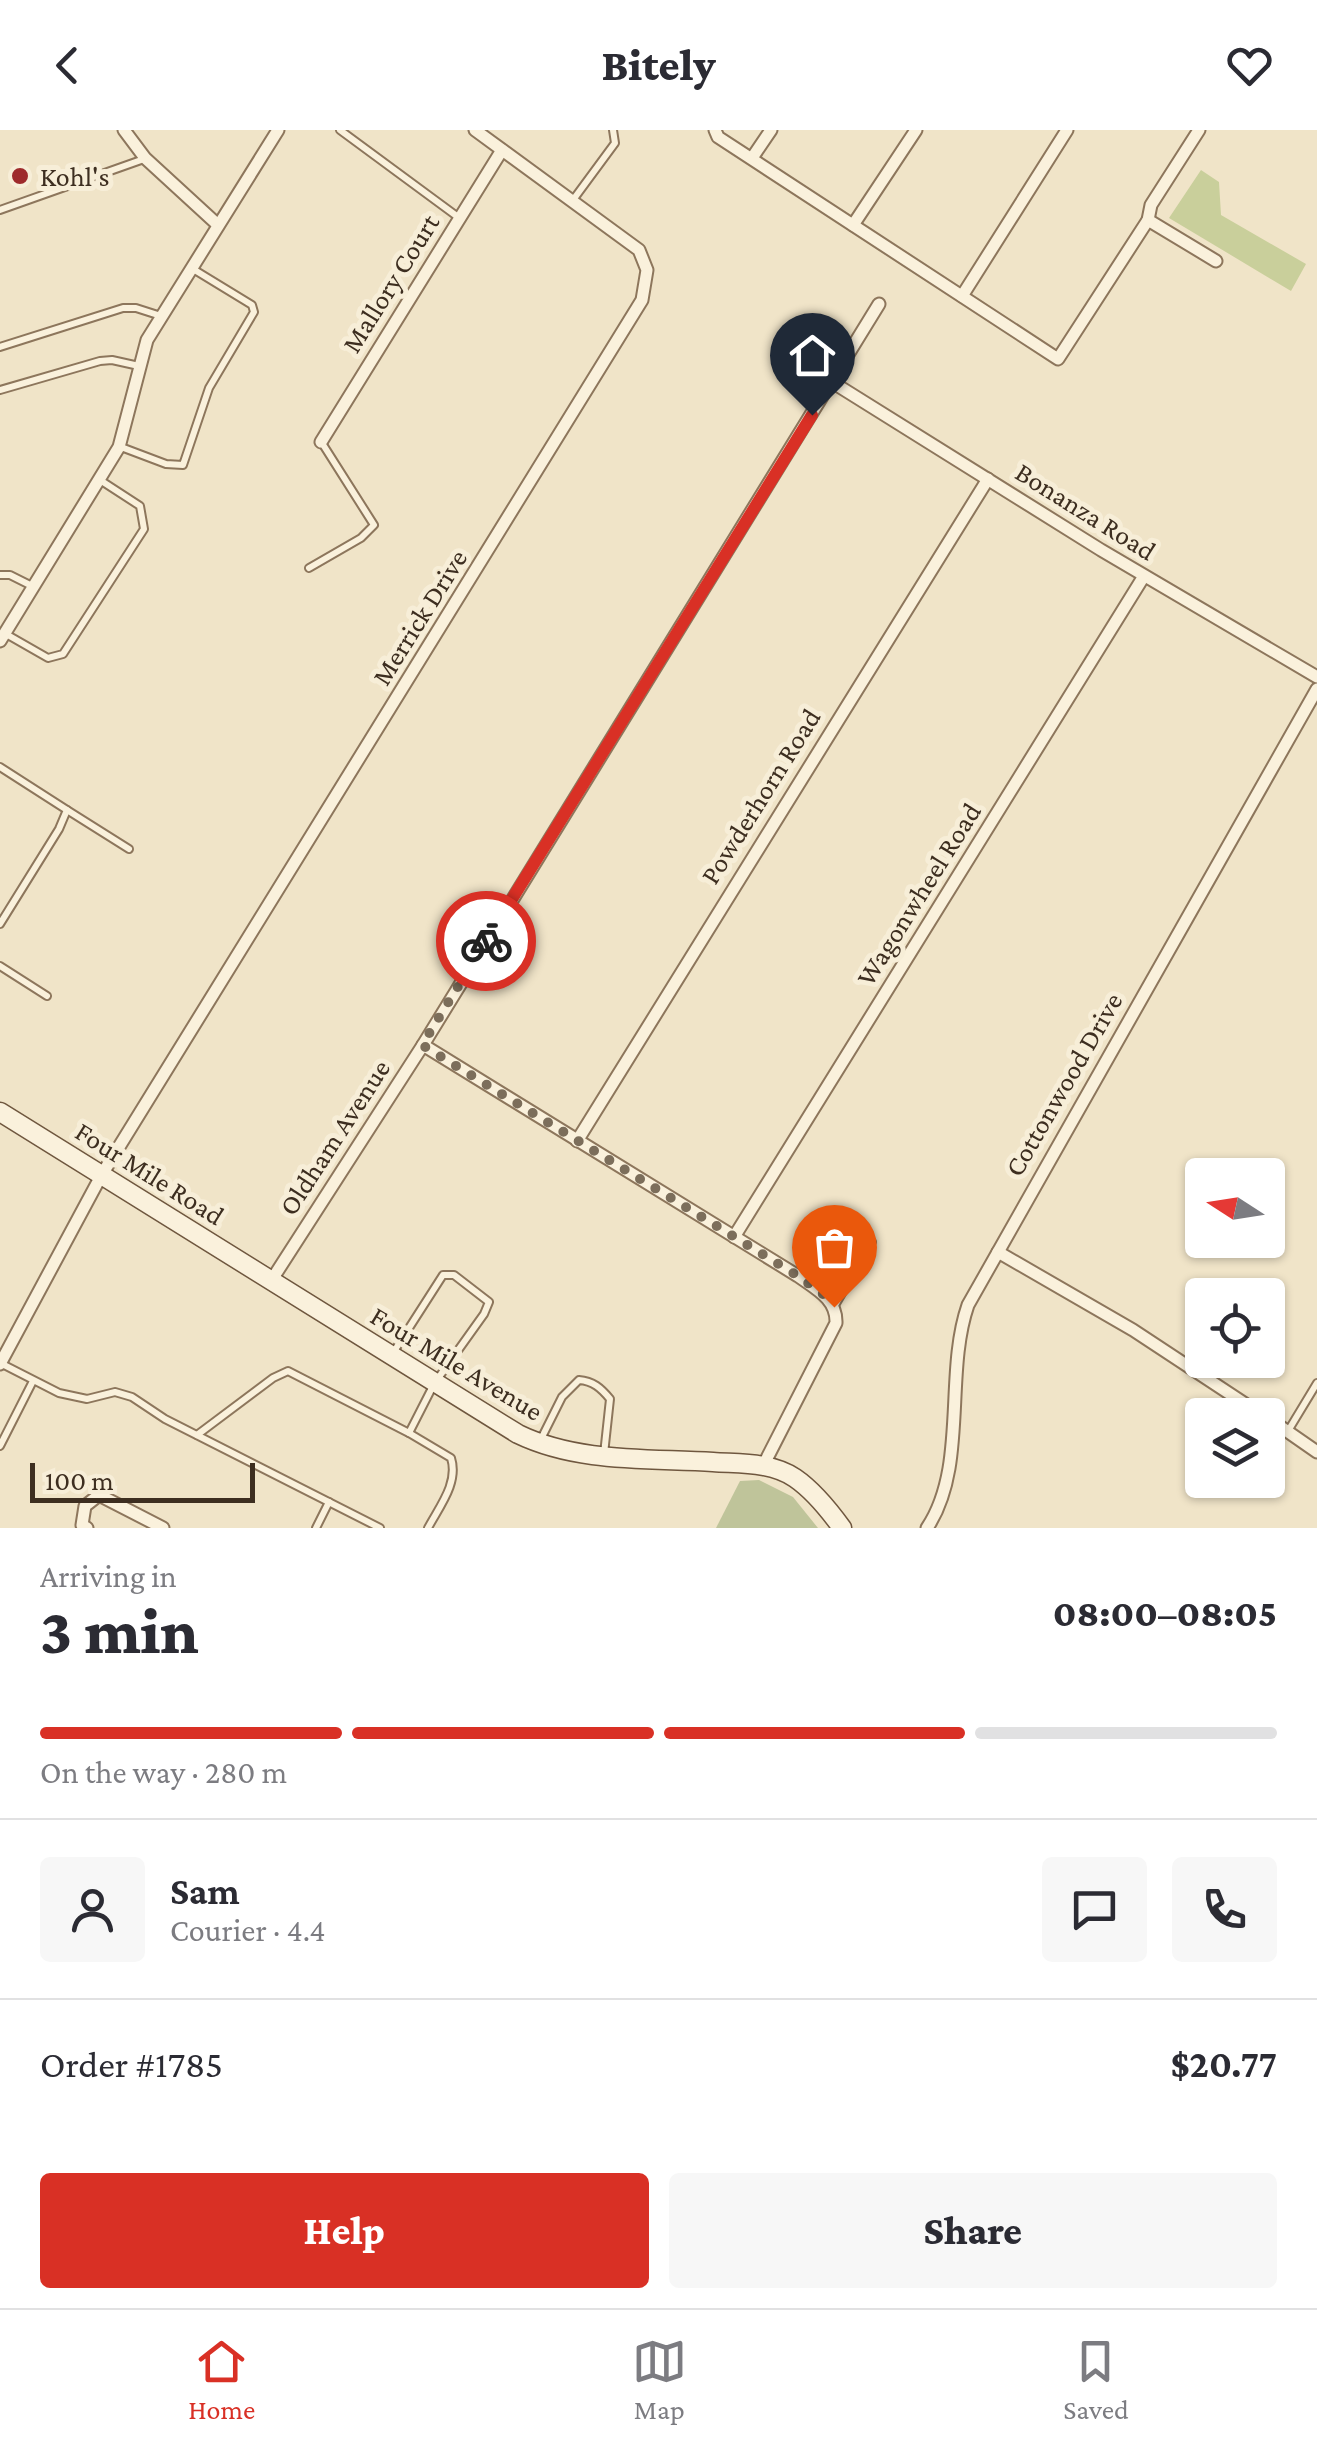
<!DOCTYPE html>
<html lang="en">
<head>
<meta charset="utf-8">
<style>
  body { margin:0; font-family:"Crimson Pro",serif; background:#f7f7f7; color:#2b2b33; height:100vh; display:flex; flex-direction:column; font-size:38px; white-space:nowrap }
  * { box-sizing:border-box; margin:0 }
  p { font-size:32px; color:#7c7c81 }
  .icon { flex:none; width:55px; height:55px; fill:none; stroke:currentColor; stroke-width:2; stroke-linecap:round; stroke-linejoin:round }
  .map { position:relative; height:1398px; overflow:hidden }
  .panel { display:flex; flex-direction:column; background:#fff; flex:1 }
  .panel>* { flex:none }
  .needle { width:65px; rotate:282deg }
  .fabs { position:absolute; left:1185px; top:1028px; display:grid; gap:20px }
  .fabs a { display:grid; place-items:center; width:100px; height:100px; border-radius:10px; background:#fff; box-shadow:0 2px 8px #0004; font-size:50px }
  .scale { position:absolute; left:30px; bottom:25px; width:225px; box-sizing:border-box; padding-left:10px; border:5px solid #3d2e20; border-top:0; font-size:28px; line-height:35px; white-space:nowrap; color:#3d2e20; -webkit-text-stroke:8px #f7eed8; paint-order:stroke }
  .pin { position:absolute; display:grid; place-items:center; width:85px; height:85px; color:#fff; margin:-102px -42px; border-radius:50% 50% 50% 0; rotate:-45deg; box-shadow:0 0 10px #0007 }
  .pin .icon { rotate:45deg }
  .courier { position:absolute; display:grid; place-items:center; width:100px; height:100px; margin:-50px; border:8px solid #d93025; border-radius:50%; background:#fff; color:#222; box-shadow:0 2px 12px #0007 }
  .summary em { font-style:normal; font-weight:800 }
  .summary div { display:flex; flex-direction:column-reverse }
  .summary { display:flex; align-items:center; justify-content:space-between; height:170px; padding:0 40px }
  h1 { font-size:65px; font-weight:800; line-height:75px }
  .bar { display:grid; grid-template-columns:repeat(4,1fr); gap:15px 10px; align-content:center; height:120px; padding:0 40px }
  .bar i { height:12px; border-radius:8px; background:#e1e1e2 }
  .bar .selected { background:#d93025 }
  .bar p { grid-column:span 4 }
  .line { display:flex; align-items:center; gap:25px; padding:0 40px; border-top:2px solid #e1e1e2 }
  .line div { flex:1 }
  .round { display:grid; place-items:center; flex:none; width:105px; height:105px; border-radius:10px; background:#f7f7f7 }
  .button { display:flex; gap:20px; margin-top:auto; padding:20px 40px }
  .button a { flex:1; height:115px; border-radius:10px; background:#d93025; color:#fff; font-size:40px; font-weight:800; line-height:115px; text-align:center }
  .button a+a { background:#f7f7f7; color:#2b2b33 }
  header { display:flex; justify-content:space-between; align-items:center; height:130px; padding:0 40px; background:#fff; font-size:45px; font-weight:800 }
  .dock { display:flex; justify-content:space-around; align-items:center; height:140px; border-top:2px solid #e1e1e2; background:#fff; font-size:28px; color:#7c7c81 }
  .dock a { display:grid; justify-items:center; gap:5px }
  .dock .selected { color:#d93025 }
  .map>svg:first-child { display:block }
  .green { fill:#c9cf9b }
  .cemetery { fill:#bfc49a }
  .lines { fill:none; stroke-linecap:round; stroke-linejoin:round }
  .lane-casing { stroke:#8d765c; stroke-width:10 }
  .street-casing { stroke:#8d765c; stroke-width:15 }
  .secondary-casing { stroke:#6f573f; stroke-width:21 }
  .lane { stroke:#faf1dc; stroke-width:6 }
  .street { stroke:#faf1dc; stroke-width:11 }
  .secondary { stroke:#faf1dc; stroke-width:18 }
  .done { stroke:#7c6e5b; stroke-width:10; stroke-dasharray:0 18 }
  .route { stroke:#d93025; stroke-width:12 }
  .poi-dot { fill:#9e2a2b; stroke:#f7eed8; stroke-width:4 }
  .labels { text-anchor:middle; stroke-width:10; stroke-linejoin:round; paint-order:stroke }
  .poi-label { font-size:28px; fill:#3d2e20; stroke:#f7eed8; text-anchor:start }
  .street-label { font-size:28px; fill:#3d2e20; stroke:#f7eed8 }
</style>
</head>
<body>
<header><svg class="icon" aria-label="back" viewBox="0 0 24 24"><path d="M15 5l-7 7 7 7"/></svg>Bitely<svg class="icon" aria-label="heart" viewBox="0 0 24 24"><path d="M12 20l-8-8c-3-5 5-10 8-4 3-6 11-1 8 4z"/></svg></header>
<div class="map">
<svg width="1317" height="1398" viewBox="0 0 1317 1398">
  <rect width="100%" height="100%" fill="#f0e4c8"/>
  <!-- green -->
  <polygon class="green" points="1201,40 1219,52 1221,85 1306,134 1291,161 1169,88"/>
  <!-- cemetery -->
  <polygon class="cemetery" points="759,1350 793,1367 818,1398 716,1398 740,1351"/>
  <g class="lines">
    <defs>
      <g id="lane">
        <polyline points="340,0 458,87"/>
        <polyline points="573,70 615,13 613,0"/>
        <polyline points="0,80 144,29"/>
        <polyline points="0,217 123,178 136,178 161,186"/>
        <polyline points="0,260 100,231 112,230 139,236"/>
        <polyline points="121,317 166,334 183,335 209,258 254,182 252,175 193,139"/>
        <polyline points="309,438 361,408 374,395 322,313"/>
        <polyline points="0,445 10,445 32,456"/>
        <polyline points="6,504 48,528 63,524 144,399 140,376 100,350"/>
        <polyline points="0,637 67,680 59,699 0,794"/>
        <polyline points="67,680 129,719"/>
        <polyline points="0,836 47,866"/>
        <polyline points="834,1177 872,1112"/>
        <path d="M393,1223l50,-78h11l35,27 -5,12 -50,70 -25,49 42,25c8,25 -12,49 -23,70"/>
        <polyline points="0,1233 59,1263 87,1269 115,1262 132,1267 165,1289 380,1398"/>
        <polyline points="1288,1301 1317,1253"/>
        <polyline points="197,1305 273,1248 288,1241 409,1303"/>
        <path d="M540,1311l22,-44 17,-17c14,1 22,8 31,19l-6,55"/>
        <polyline points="0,1316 33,1251"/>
        <polyline points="316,1398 329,1372"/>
      </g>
      <g id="street">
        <polyline points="124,0 145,28 218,95"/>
        <polyline points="715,0 718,7 1058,229 1148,90 1151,75 1199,0"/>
        <polyline points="752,28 771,0"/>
        <polyline points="1148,90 1216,131"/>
        <polyline points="853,95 916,0"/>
        <polyline points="962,166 1067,0"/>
        <polyline points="832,252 1101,420 1317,547"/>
        <polyline points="321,312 502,20"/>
        <polyline points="0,511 119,317 147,210 278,0"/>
        <path d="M423,915l375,231c18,13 39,23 38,47l-73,143"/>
        <polyline points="577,1011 988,349"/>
        <polyline points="734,1107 1144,446"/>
        <polyline points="998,1122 1133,1200 1262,1285"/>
        <polyline points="271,1151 423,915 879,174"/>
        <polyline points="0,1234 101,1046 642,170 647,140 639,120 475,0"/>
        <polyline points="1268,1288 1317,1322"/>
        <polyline points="87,1398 82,1395 85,1376 99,1365 163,1398"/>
        <path d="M927,1398c41,-61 17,-154 41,-223l349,-616"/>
      </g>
      <path id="secondary" d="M0,982l518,322c60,29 130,24 195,28 28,2 58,0 82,16 19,13 34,32 47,50"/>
    </defs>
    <!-- lane casing -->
    <use href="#lane" class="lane-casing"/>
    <!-- street casing -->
    <use href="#street" class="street-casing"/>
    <!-- secondary casing -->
    <use href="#secondary" class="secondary-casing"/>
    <!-- lane -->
    <use href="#lane" class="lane"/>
    <!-- street -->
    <use href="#street" class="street"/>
    <!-- secondary -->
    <use href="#secondary" class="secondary"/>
  </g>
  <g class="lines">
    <!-- done -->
    <polyline class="done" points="486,811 422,915 798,1146 823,1164 834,1177"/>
    <!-- route -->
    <polyline class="route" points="486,811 812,285"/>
  </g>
  <!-- markers -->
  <circle class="poi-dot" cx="20" cy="46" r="10"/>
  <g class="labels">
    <!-- poi labels -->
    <g class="poi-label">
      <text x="40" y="56">Kohl's</text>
    </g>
    <!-- street labels -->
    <g class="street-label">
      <text transform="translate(390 153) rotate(-58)" y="10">Mallory Court</text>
      <text transform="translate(1086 381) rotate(32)" y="10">Bonanza Road</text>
      <text transform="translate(419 487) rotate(-58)" y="10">Merrick Drive</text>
      <text transform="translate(760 666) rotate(-58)" y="10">Powderhorn Road</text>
      <text transform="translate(918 764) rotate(-58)" y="10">Wagonwheel Road</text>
      <text transform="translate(1063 954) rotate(-60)" y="10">Cottonwood Drive</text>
      <text transform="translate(334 1007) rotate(-57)" y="10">Oldham Avenue</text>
      <text transform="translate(150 1043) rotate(32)" y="10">Four Mile Road</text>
      <text transform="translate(457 1233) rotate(31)" y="10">Four Mile Avenue</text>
    </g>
  </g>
</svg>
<div class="fabs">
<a><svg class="needle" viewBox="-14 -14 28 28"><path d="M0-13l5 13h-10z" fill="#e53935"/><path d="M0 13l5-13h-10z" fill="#7c7c81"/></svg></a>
<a><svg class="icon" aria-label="locate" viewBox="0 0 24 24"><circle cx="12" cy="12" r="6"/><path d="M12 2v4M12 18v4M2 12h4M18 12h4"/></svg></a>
<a><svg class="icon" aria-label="layers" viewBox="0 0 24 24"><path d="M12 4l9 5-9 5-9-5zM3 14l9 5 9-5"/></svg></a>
</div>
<div class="scale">100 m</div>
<div class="pin" style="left:834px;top:1177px;background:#ea580c"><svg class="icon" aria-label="bag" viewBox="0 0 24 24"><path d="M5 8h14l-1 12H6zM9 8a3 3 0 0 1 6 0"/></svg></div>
<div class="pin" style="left:812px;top:285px;background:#1f2937"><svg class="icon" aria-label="home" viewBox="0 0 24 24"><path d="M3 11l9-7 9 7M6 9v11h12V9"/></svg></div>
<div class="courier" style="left:486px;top:811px"><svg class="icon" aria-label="bike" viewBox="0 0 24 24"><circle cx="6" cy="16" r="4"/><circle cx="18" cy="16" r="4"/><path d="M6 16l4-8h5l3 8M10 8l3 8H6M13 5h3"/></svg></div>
</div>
<section class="panel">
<div class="summary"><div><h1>3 min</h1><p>Arriving in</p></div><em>08:00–08:05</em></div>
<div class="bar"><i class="selected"></i><i class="selected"></i><i class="selected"></i><i></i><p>On the way · 280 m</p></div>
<div class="line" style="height:180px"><a class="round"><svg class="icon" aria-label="person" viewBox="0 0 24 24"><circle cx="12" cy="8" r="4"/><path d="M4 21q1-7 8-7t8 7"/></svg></a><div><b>Sam</b><p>Courier · 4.4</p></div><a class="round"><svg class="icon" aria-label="chat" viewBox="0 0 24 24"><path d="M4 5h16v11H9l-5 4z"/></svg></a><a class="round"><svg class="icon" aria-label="phone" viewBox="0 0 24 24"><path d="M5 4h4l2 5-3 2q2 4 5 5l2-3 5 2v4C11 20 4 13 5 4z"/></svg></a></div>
<div class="line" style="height:130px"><div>Order #1785</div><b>$20.77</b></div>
<div class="button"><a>Help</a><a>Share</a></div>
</section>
<nav class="dock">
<a class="selected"><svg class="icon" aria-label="home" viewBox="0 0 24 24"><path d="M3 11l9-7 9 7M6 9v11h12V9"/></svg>Home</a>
<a><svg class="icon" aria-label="map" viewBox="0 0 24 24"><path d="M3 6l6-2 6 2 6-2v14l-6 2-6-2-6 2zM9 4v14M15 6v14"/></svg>Map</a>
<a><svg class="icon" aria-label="saved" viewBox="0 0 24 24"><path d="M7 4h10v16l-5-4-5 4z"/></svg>Saved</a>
</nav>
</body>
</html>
